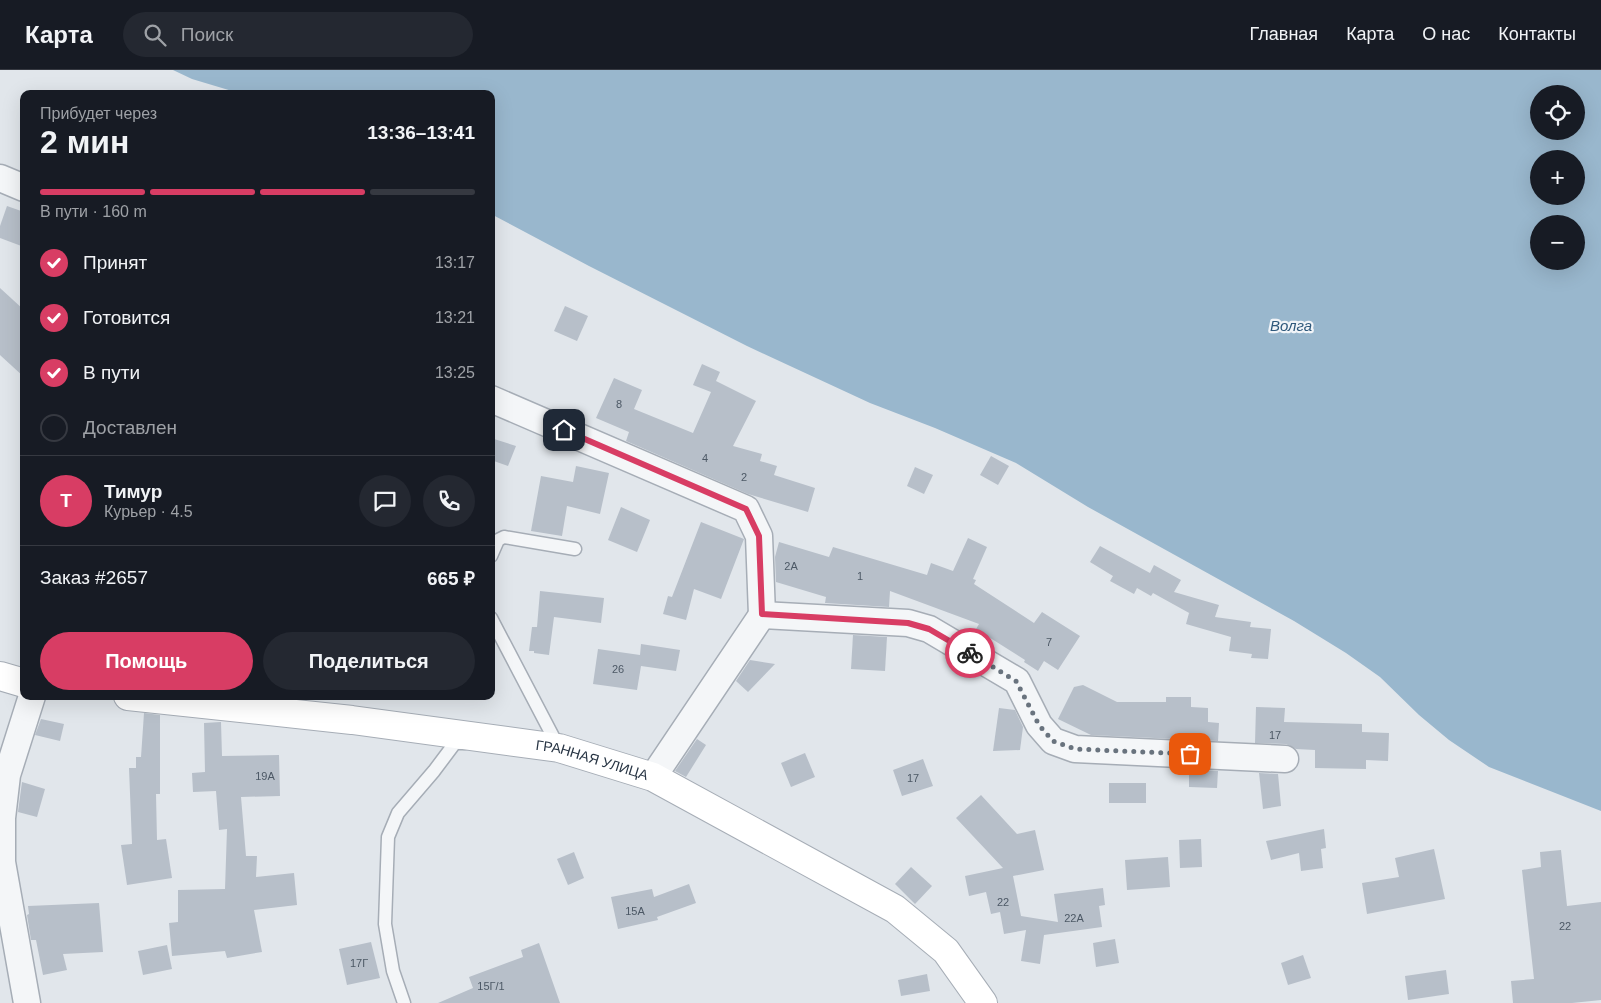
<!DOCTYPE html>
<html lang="ru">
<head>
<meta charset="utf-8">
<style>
  body { margin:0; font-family:Helvetica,sans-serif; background:#242831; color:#f1f3f6; height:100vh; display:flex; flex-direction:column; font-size:19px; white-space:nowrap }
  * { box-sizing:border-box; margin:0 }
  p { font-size:16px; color:#9ea1a6 }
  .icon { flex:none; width:28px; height:28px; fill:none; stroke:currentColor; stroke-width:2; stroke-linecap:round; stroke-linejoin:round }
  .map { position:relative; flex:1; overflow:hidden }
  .panel { position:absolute; left:20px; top:20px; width:475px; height:610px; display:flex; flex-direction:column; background:#171b24; border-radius:10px; box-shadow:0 5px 20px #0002 }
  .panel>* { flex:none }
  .fabs { position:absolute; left:1530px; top:15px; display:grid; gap:10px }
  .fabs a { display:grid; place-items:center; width:55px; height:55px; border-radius:50%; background:#171b24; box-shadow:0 5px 20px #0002; font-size:25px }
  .pin { position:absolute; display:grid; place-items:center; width:42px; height:42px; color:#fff; margin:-21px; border-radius:10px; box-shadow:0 2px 8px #0006 }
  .courier { position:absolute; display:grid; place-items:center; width:50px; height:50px; margin:-25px; border:4px solid #d83d64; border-radius:50%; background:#fff; color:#222; box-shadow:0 1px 6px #0007 }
  .summary em { font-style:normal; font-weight:800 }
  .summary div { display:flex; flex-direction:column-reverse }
  .summary { display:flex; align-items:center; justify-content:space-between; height:85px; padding:0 20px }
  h1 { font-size:32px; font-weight:800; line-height:38px }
  .bar { display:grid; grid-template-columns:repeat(4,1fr); gap:8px 5px; align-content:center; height:60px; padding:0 20px }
  .bar i { height:6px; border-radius:4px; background:#363941 }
  .bar .active { background:#d83d64 }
  .bar p { grid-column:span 4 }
  .line { display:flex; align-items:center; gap:12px; padding:0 20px; border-top:1px solid #363941 }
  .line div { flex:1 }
  .round { display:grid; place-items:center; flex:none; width:52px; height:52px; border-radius:26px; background:#242831 }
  ol { padding:0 20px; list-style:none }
  li { display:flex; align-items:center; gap:15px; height:55px }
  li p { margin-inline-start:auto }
  li .icon { padding:5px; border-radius:50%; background:#d83d64; color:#fff; stroke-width:4 }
  li:last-child { color:#9ea1a6 }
  li i { width:28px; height:28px; border:2px solid #363941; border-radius:50% }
  .cta { display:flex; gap:10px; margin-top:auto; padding:10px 20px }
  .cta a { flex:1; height:58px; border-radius:30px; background:#d83d64; color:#fff; font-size:20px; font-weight:800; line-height:58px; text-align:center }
  .cta a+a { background:#242831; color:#f1f3f6 }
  header { display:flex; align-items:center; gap:30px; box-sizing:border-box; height:70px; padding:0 25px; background:#171b24; border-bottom:1px solid #363941 }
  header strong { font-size:24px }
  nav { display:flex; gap:28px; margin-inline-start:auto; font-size:18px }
  .search { width:350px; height:45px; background:#242831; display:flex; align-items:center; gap:12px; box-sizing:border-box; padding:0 18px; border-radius:28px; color:#9ea1a6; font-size:19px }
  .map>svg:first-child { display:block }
  .water { fill:#99b7cd; fill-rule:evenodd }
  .building { fill:#b7bfc9 }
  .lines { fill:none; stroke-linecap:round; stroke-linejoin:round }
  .lane-casing { stroke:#a6adb6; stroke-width:15 }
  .street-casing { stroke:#a6adb6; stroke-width:29 }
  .secondary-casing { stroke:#a6adb6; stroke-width:30 }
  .lane { stroke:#f4f6f8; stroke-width:12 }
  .street { stroke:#f4f6f8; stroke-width:26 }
  .secondary { stroke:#fff; stroke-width:28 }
  .done { stroke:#69737e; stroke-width:5; stroke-dasharray:0 9 }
  .route { stroke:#d83d64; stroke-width:6 }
  .labels { text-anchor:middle; stroke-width:4.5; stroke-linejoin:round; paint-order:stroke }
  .number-label { font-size:11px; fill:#4c5865 }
  .street-label { font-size:14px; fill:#283544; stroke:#f1f4f8 }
  .water-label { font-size:15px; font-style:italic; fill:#2e587b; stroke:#f1f4f8 }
</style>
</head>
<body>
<header>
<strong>Карта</strong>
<div class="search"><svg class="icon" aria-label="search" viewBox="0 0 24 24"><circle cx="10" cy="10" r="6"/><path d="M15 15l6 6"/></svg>Поиск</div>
<nav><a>Главная</a><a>Карта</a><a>О нас</a><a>Контакты</a></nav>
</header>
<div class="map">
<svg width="1601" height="933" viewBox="0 0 1601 933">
  <rect width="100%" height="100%" fill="#e1e6eb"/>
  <!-- water -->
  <path class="water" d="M173,0h1428v741l-112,-44 -40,-27 -30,-25 -39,-38 -34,-24 -52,-32 -206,-114 -72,-44 -81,-35 -65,-25 -123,-57 -158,-80 -98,-52v-120h-249l-50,-15zM1539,24h37v37h-37zM1539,89h37v37h-37zM1539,154h37v37h-37z"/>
  <!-- building -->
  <g class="building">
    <polygon points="7,136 24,142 24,177 0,168 0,156"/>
    <polygon points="0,218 24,240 24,307 0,285"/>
    <polygon points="565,236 588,246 577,271 554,261"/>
    <polygon points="702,294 720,302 716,311 756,331 733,376 762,384 760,391 777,396 774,405 815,418 808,442 748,424 626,371 629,362 596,348 614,308 642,320 634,339 693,363 711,322 693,315"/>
    <polygon points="491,368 516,376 508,396 491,390"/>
    <polygon points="991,386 1009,396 998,415 980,405"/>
    <polygon points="576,396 609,403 600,444 567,436 562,466 531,461 541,406 573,412"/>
    <polygon points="915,397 933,405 924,424 907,416"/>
    <polygon points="621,437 650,450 637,482 608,470"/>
    <polygon points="701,452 744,469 721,529 694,519 686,550 663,544 668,526 672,527"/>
    <polygon points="968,468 987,477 973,509 976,510 974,514 1034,553 1042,542 1080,566 1058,600 1044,591 1038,601 1024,592 1025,590 976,559 979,554 890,521 889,537 825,533 826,527 776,512 775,487 779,472 829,487 833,477 927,505 931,493 953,501"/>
    <polygon points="1100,476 1150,503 1154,495 1181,510 1174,522 1219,535 1215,547 1251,552 1250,557 1271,559 1268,589 1251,588 1252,584 1229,581 1231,567 1186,554 1189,543 1191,544 1153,523 1151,526 1137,518 1134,524 1110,511 1113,506 1090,492"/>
    <polygon points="540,521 604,528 601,553 554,547 549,585 534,583 534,581 529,581 532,557 537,557"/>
    <polygon points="853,565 887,567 885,601 851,599"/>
    <polygon points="641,574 680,580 676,601 641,596 637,620 593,614 598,579 640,585"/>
    <polygon points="750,590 775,594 748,622 736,611"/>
    <polygon points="1083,615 1117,632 1166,632 1166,627 1191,627 1191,637 1208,638 1208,652 1219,653 1218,671 1091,665 1058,649 1074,617"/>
    <polygon points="1256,637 1285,638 1284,652 1362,654 1362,662 1389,663 1388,691 1366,690 1366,699 1315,698 1315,680 1296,679 1286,674 1255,673"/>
    <polygon points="999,638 1015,640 1023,657 1020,680 993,681"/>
    <polygon points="144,643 160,645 160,724 156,724 157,770 166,769 172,808 127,815 121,775 132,774 129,698 136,698 136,687 141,687"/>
    <polygon points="41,649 64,654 60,671 35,665"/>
    <polygon points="221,652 222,686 279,685 280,726 241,727 246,786 257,786 256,807 294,803 297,835 254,840 262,882 227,888 225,881 172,886 169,853 178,852 178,820 225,819 227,759 219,760 216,721 193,722 192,703 205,702 204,653"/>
    <polygon points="697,669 706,675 686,707 675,701"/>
    <polygon points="805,683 815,707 791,717 781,693"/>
    <polygon points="923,689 933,716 902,726 893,700"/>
    <polygon points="1189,699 1218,701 1217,718 1189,717"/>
    <polygon points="1259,703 1278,704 1281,736 1263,739"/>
    <polygon points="22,712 45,719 37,747 18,742"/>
    <rect x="1109" y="713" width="37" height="20"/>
    <polygon points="981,725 1017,764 1035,760 1044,800 1013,806 1021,846 1058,852 1054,824 1103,818 1105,835 1099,836 1102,857 1044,865 1040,894 1021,891 1026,860 1004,864 1000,842 991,844 986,822 969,826 965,806 1003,798 956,748"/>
    <polygon points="1324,759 1326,778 1321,779 1323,798 1301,801 1299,783 1271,790 1266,771"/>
    <polygon points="1201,769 1202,797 1180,798 1179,770"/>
    <polygon points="1434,779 1445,829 1367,844 1362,813 1399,807 1395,788"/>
    <polygon points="1561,780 1567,836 1601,832 1601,930 1572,933 1513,933 1511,911 1534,909 1522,800 1541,797 1540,782"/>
    <polygon points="574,782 584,808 568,815 557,789"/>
    <polygon points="1168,787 1170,817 1127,820 1125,790"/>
    <polygon points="911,797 932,816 915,834 895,814"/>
    <polygon points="689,814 696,833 657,847 658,850 618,859 611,827 652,819 654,827"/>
    <polygon points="99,833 103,882 63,884 67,900 43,905 36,870 31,870 27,845 29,844 28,836"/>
    <polygon points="1115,869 1119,893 1096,897 1093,873"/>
    <polygon points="371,872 380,908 347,915 339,879"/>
    <polygon points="539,873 560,933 438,933 473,918 469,907 523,887 521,880"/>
    <polygon points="167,875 172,899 143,905 138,881"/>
    <polygon points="1303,885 1311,908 1288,915 1281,893"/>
    <polygon points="1446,900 1449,924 1408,930 1405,906"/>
    <polygon points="927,904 930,921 901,926 898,910"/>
  </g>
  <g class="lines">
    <defs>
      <g id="lane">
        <polyline points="491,486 498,470 504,467 575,479"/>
        <polyline points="491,548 559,678"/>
        <polyline points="404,933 393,901 385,854 388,767 398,743 434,701 455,673 465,673"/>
      </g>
      <g id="street">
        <polyline points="0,108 24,118"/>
        <polyline points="491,329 746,439 759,466 762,545"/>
        <polyline points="762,545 908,553 929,559 1017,611 1039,655 1053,671 1075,679 1285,689"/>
        <polyline points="653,707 762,545"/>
        <polyline points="27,933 2,792 2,748 7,705 32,626"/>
      </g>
      <g id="secondary">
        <polyline points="0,606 24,613"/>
        <path id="s1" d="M128,626l224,24 207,28 94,29 242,132 51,42 37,52"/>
      </g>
    </defs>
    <!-- lane casing -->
    <use href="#lane" class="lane-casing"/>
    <!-- street casing -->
    <use href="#street" class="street-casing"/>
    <!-- secondary casing -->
    <use href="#secondary" class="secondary-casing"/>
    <!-- lane -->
    <use href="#lane" class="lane"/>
    <!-- street -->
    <use href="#street" class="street"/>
    <!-- secondary -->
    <use href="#secondary" class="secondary"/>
  </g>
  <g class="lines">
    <!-- done -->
    <polyline class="done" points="970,583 1016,611 1039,655 1053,671 1075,679 1190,684"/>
    <!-- route -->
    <polyline class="route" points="564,360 746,439 759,466 762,544 908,553 929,559 970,583"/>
  </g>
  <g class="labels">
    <!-- number labels -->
    <g class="number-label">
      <text x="619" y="338">8</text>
      <text x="705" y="392">4</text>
      <text x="744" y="411">2</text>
      <text x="791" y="500">2А</text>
      <text x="860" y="510">1</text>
      <text x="1049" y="576">7</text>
      <text x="618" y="603">26</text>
      <text x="1275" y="669">17</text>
      <text x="265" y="710">19А</text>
      <text x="913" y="712">17</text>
      <text x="1003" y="836">22</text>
      <text x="635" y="845">15А</text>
      <text x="1074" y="852">22А</text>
      <text x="1565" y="860">22</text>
      <text x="359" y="897">17Г</text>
      <text x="491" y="920">15Г/1</text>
    </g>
    <!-- street labels -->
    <g class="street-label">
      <text dy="5" stroke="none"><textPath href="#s1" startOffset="469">ГРАННАЯ УЛИЦА</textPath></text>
    </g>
    <!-- water labels -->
    <g class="water-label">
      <text x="1291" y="261">Волга</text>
    </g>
  </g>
</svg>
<div class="fabs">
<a><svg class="icon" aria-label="locate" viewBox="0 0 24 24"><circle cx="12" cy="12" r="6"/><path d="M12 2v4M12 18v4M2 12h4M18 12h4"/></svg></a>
<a>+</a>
<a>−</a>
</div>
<div class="pin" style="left:1190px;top:684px;background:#ea580c"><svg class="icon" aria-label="bag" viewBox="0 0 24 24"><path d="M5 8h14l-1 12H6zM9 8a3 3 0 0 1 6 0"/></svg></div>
<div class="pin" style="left:564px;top:360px;background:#1f2937"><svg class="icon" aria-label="home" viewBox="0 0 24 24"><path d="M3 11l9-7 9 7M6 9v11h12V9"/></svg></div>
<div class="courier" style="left:970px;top:583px"><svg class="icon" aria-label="bike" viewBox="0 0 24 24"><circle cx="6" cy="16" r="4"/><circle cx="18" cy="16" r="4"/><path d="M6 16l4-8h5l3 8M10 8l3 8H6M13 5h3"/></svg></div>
<section class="panel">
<div class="summary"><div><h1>2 мин</h1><p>Прибудет через</p></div><em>13:36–13:41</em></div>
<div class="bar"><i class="active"></i><i class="active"></i><i class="active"></i><i></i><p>В пути · 160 m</p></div>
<ol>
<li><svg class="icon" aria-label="check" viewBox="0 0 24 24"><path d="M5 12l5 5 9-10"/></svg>Принят<p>13:17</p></li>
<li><svg class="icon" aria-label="check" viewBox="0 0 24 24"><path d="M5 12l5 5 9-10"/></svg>Готовится<p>13:21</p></li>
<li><svg class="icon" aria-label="check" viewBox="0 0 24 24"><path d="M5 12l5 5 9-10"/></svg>В пути<p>13:25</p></li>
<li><i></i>Доставлен</li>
</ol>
<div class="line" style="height:90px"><b class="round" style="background:#d83d64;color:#fff">Т</b><div><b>Тимур</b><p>Курьер · 4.5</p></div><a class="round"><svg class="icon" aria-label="chat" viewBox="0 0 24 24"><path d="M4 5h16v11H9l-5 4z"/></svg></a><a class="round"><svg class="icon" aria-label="phone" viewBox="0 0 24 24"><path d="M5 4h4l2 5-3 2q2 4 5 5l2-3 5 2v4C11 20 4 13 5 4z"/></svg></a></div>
<div class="line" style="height:65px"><div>Заказ #2657</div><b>665 ₽</b></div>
<div class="cta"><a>Помощь</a><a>Поделиться</a></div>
</section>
</div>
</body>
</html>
